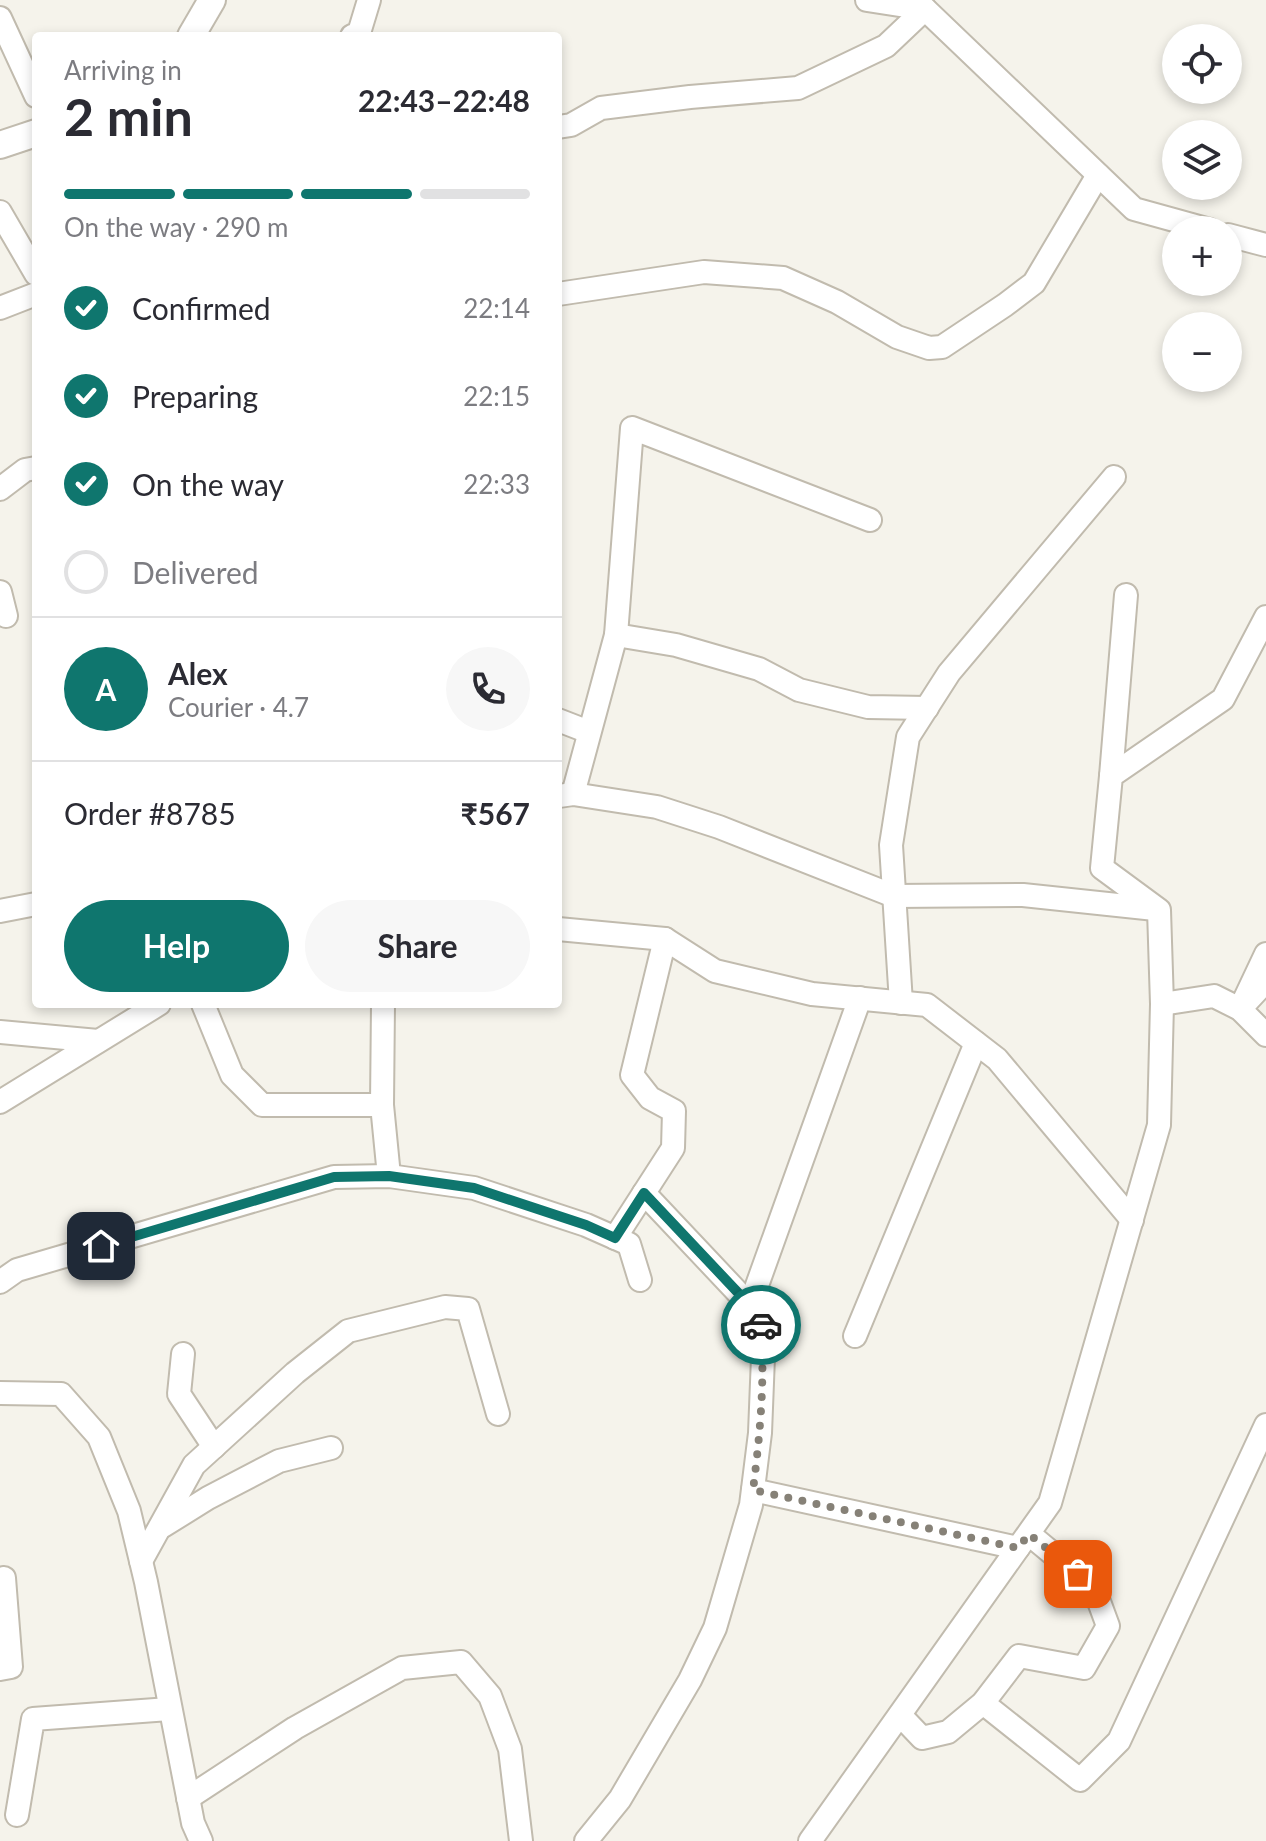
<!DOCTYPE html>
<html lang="en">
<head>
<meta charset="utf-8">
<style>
  body { margin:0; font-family:Lato,sans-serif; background:#f7f7f7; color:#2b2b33; height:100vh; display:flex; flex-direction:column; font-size:30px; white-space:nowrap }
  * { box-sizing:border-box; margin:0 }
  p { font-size:26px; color:#7c7c81 }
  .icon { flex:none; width:44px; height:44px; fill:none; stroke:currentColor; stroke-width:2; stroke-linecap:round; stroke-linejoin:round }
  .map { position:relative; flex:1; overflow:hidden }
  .side { position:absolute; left:32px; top:32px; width:530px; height:976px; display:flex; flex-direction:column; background:#fff; border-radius:8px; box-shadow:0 4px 12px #0003 }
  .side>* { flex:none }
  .tools { position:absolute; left:1162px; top:24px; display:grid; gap:16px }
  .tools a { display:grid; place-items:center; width:80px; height:80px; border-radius:50%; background:#fff; box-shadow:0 4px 12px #0003; font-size:40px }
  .pin { position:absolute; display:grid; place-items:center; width:68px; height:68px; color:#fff; margin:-34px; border-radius:16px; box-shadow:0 4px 12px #0006 }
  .courier { position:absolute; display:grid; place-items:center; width:80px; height:80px; margin:-40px; border:6px solid #0f766e; border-radius:50%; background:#fff; color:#222; box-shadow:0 2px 10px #0007 }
  .summary em { font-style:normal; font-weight:700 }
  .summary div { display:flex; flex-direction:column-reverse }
  .summary { display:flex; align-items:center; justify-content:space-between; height:136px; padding:0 32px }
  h1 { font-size:52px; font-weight:700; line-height:60px }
  .bar { display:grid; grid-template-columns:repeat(4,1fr); gap:12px 8px; align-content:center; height:96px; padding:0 32px }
  .bar i { height:10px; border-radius:6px; background:#e1e1e2 }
  .bar .active { background:#0f766e }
  .bar p { grid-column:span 4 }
  .line { display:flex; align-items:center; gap:20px; padding:0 32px; border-top:2px solid #e1e1e2 }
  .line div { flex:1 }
  .round { display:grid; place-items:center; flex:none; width:84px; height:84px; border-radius:42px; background:#f7f7f7 }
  ol { padding:0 32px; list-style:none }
  li { display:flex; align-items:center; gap:24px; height:88px }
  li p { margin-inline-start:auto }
  li .icon { padding:8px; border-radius:50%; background:#0f766e; color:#fff; stroke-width:4 }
  li:last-child { color:#7c7c81 }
  li i { width:44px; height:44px; border:4px solid #e1e1e2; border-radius:50% }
  .button { display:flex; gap:16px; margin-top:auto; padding:16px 32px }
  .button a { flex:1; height:92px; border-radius:48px; background:#0f766e; color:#fff; font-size:32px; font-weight:700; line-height:92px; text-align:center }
  .button a+a { background:#f7f7f7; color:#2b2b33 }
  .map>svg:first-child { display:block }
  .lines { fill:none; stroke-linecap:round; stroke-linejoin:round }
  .minor-casing { stroke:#c1bbae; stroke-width:26 }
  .tertiary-casing { stroke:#c1bbae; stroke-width:30 }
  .minor { stroke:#fff; stroke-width:22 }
  .tertiary { stroke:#fff; stroke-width:26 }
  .done { stroke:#868177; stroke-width:8; stroke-dasharray:0 14.4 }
  .route { stroke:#0f766e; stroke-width:10 }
</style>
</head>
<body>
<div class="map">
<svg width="1266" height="1841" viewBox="0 0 1266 1841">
  <rect width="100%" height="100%" fill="#f5f3eb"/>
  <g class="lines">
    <defs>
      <g id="minor">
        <polyline points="867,0 925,9 1134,209 1210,230"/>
        <polyline points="0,18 36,96"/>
        <polyline points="352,36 359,33 369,0"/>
        <polyline points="558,127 571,125 601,108 690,97 798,88 886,46 925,9"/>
        <polyline points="0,212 36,274"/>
        <polyline points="1228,235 1266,245"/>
        <polyline points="558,294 704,272 783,278 837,302 897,337 929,348 942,347 1005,305 1034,283 1098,175"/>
        <polyline points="0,308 36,294"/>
        <polyline points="0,489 25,470 36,468"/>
        <polyline points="0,592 6,616"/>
        <polyline points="616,635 676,645 759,669 799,690 868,707 927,708"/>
        <polyline points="558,720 589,732"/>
        <polyline points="1111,776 1126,595"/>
        <polyline points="573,794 616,635 632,428 870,520"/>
        <polyline points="559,796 573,794 657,807 719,827 894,896 1023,895 1155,909"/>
        <polyline points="0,911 36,904"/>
        <polyline points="558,929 665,939 715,971 812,994 927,1005 997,1059 1132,1220"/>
        <polyline points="1266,954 1240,1009 1266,981"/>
        <polyline points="901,1003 891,845 908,737 949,673 1114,477"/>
        <polyline points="203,1004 232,1075 262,1105 382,1105"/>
        <polyline points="383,1004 382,1105 389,1176"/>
        <polyline points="1162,1004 1214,996 1240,1009 1266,1035"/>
        <polyline points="0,1032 98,1041"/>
        <polyline points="0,1102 159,1004"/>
        <polyline points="615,1238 673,1148 674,1111 650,1098 632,1075 665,939"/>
        <polyline points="0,1282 17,1270 334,1177 389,1176 474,1188 586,1225 629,1244 640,1280"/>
        <polyline points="750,1305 860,998"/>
        <polyline points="855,1336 976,1043"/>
        <polyline points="183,1354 179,1394 214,1447"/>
        <polyline points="0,1393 61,1394 99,1437 129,1511 146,1582 193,1823 201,1841"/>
        <polyline points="753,1490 1018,1548"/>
        <polyline points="163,1526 208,1498 279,1461 331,1448"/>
        <polyline points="141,1561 194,1465 295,1373 348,1331 445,1307 468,1309 498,1414"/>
        <polyline points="0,1669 11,1667 4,1578"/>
        <polyline points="983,1703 1080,1780 1119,1741 1266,1425"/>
        <polyline points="900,1715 922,1738 948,1732 983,1703 1019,1656 1084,1668 1108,1626 1094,1588 1029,1534"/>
        <polyline points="188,1798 295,1728 402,1668 461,1662 490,1696 510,1749 521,1841"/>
        <polyline points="17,1815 33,1719 169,1709"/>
        <polyline points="586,1841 620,1799 690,1680 715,1628 751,1505 760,1433 763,1357 760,1316 644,1193"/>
        <polyline points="810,1841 1050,1503 1159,1125 1162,1004 1159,910 1102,868 1111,776 1223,699 1266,617"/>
      </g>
      <g id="tertiary">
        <polyline points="191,36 212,0"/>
        <polyline points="0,145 36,133"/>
      </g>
    </defs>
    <!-- minor casing -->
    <use href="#minor" class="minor-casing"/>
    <!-- tertiary casing -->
    <use href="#tertiary" class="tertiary-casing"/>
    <!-- minor -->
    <use href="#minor" class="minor"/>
    <!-- tertiary -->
    <use href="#tertiary" class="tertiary"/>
  </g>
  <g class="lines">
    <!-- done -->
    <path class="done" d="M761,1325c4,56 -1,110 -8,165l265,58 11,-14 49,40"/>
    <!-- route -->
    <polyline class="route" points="101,1246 334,1177 389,1176 474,1188 586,1225 615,1238 644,1193 760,1316 761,1325"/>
  </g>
</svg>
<div class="tools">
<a><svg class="icon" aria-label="locate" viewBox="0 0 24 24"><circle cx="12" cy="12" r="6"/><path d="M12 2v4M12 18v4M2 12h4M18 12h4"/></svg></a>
<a><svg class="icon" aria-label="layers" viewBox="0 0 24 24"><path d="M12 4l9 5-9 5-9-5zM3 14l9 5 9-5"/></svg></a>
<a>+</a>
<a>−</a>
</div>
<div class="pin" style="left:1078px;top:1574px;background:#ea580c"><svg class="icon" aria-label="bag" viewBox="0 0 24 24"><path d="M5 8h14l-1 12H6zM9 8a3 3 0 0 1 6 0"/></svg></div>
<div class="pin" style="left:101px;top:1246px;background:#1f2937"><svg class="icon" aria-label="home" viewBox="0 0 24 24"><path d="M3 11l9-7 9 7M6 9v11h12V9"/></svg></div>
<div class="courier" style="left:761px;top:1325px"><svg class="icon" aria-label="car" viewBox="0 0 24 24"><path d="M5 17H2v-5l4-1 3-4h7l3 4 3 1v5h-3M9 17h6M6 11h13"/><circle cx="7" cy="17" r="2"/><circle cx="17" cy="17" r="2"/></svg></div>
<section class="side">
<div class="summary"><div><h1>2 min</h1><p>Arriving in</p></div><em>22:43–22:48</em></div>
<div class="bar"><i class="active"></i><i class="active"></i><i class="active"></i><i></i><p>On the way · 290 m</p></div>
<ol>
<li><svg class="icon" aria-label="check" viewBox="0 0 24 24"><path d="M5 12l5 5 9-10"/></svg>Confirmed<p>22:14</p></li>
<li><svg class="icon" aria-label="check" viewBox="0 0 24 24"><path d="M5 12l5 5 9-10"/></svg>Preparing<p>22:15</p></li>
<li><svg class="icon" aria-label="check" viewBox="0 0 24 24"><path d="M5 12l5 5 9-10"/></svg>On the way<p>22:33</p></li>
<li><i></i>Delivered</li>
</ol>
<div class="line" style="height:144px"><b class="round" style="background:#0f766e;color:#fff">A</b><div><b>Alex</b><p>Courier · 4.7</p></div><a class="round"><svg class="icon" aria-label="phone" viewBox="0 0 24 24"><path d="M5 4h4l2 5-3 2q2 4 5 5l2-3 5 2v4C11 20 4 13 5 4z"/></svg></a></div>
<div class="line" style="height:104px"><div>Order #8785</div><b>₹567</b></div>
<div class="button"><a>Help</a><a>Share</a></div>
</section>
</div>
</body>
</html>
